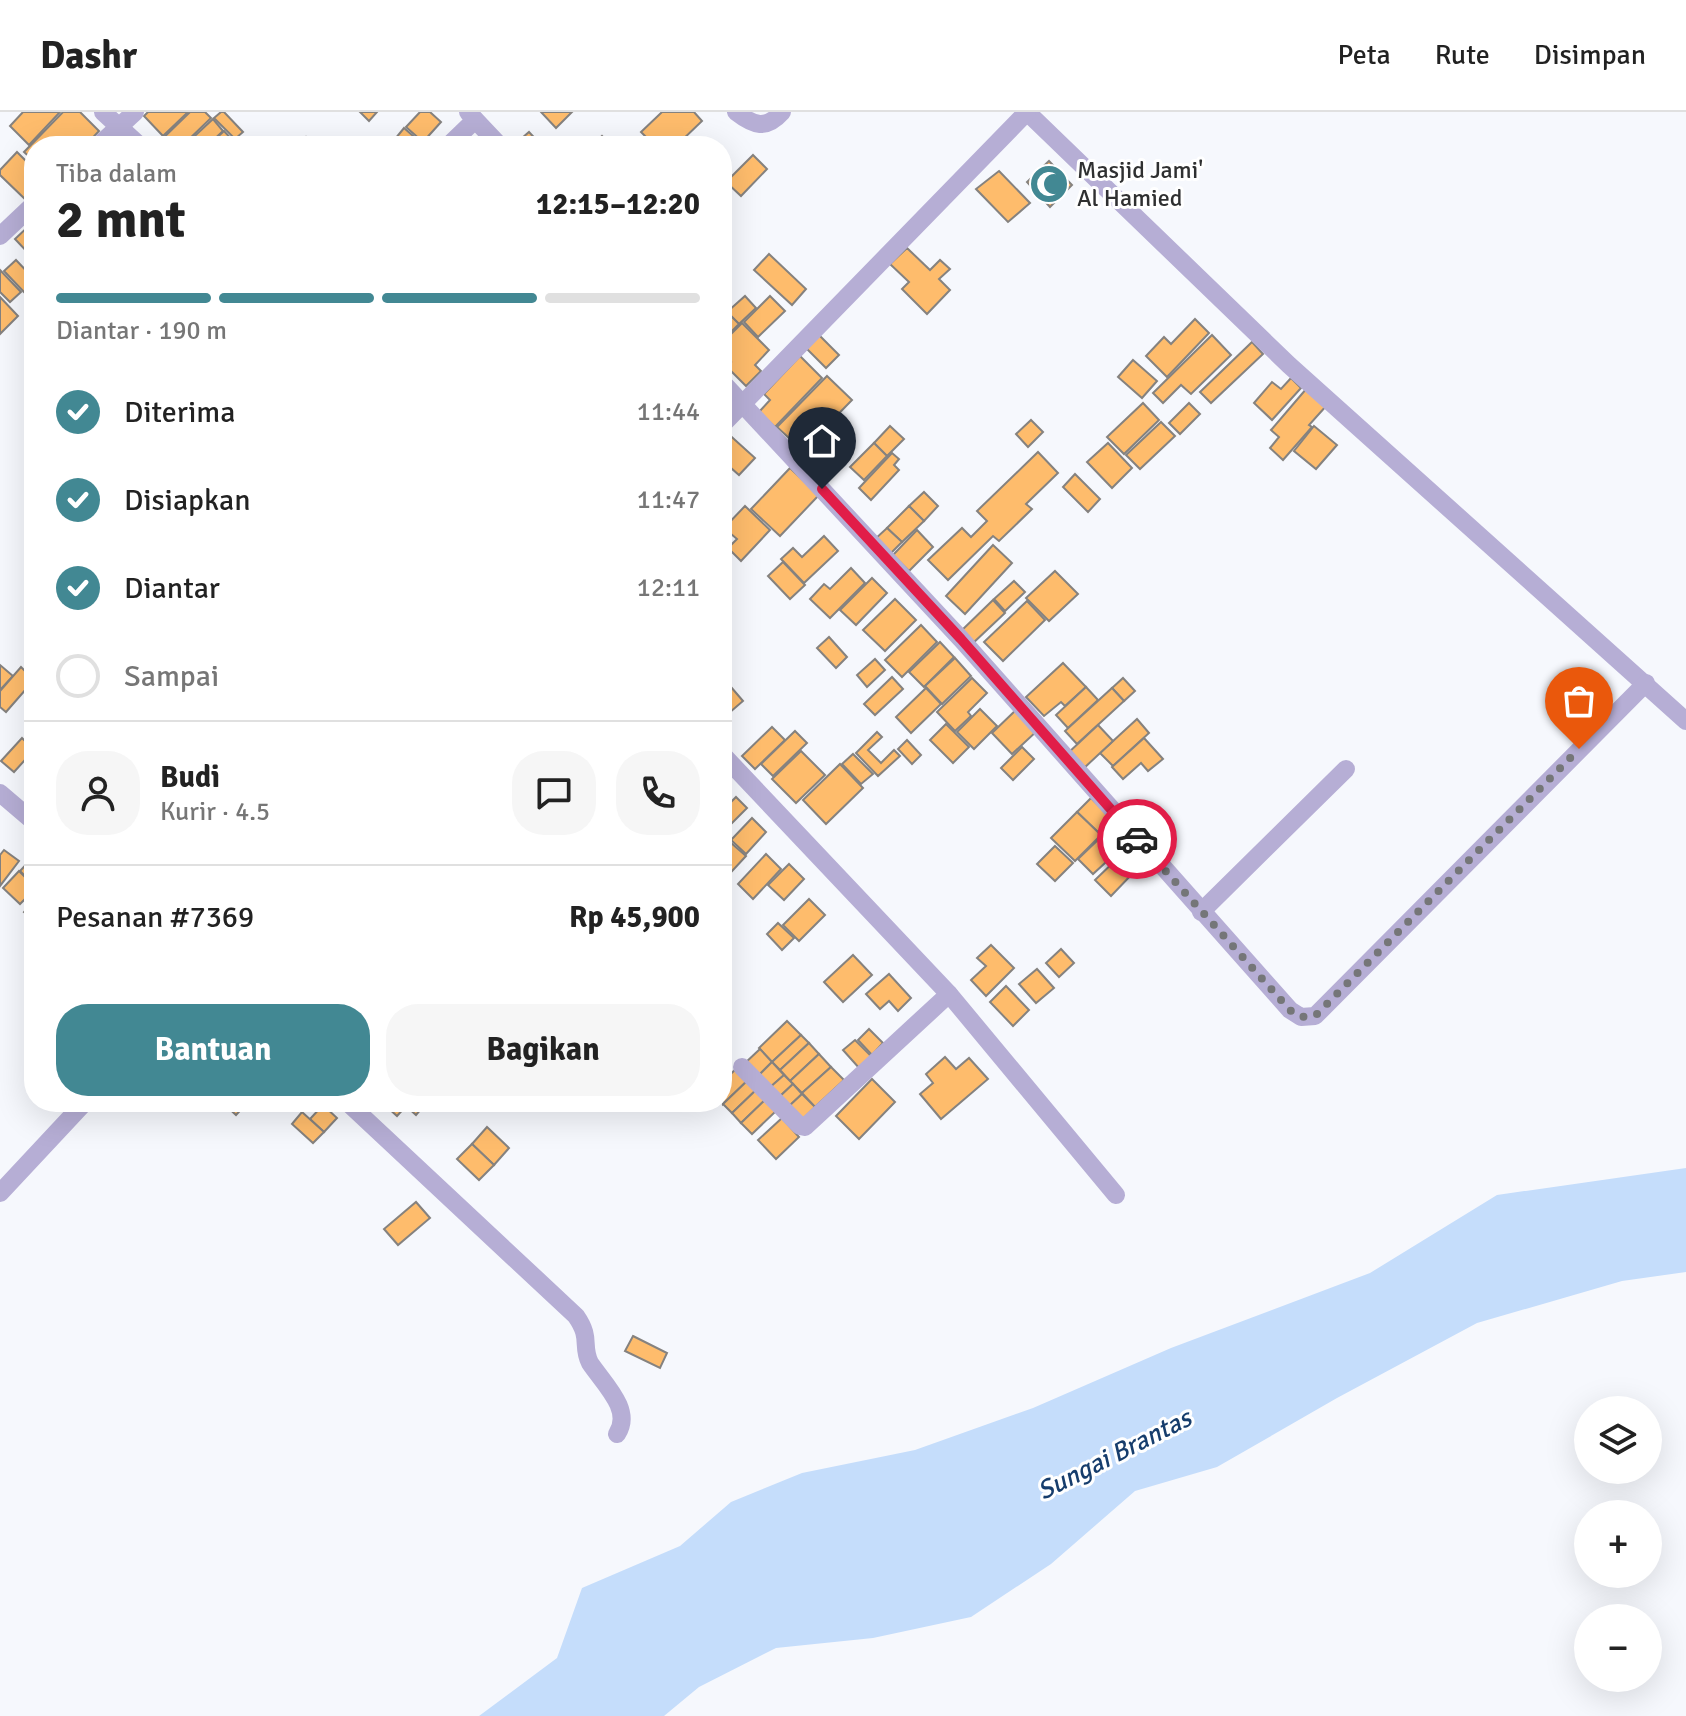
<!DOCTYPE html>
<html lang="id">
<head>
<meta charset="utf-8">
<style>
  body { margin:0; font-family:Signika,sans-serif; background:#f6f6f6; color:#222; height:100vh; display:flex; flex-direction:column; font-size:30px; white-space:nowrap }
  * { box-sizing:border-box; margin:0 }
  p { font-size:26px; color:#767676 }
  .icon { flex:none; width:44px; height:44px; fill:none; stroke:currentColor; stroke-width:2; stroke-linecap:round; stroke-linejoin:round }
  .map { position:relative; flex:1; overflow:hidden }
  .drawer { position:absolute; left:24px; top:24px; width:708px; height:976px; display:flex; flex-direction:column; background:#fff; border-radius:32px; box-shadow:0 8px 32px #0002 }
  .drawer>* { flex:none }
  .buttons { position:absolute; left:1574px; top:1284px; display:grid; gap:16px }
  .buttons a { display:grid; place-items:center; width:88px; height:88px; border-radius:50%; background:#fff; box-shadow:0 8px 32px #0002; font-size:40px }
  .pin { position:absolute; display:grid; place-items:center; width:68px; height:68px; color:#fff; margin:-82px -34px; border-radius:50% 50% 50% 0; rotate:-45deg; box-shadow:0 0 8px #0007 }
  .pin .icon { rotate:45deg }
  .courier { position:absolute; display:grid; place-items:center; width:80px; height:80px; margin:-40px; border:6px solid #e11d48; border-radius:50%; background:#fff; color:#222; box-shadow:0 2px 10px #0007 }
  .head em { font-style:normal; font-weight:700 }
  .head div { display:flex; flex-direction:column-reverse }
  .head { display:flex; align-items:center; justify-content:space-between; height:136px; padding:0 32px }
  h1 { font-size:52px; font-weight:700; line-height:60px }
  .bar { display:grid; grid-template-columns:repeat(4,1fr); gap:12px 8px; align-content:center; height:96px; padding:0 32px }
  .bar i { height:10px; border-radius:6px; background:#e0e0e0 }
  .bar .active { background:#428893 }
  .bar p { grid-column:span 4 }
  .line { display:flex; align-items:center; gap:20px; padding:0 32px; border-top:2px solid #e0e0e0 }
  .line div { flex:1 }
  .round { display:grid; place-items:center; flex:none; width:84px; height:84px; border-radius:32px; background:#f6f6f6 }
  ol { padding:0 32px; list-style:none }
  li { display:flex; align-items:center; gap:24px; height:88px }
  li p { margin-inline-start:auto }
  li .icon { padding:8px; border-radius:50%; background:#428893; color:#fff; stroke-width:4 }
  li:last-child { color:#767676 }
  li i { width:44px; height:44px; border:4px solid #e0e0e0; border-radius:50% }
  .primary-button { display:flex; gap:16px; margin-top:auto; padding:16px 32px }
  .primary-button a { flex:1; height:92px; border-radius:32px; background:#428893; color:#fff; font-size:32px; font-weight:700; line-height:92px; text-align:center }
  .primary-button a+a { background:#f6f6f6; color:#222 }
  header { display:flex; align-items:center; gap:48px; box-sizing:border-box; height:112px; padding:0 40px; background:#fff; border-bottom:2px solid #e0e0e0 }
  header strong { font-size:38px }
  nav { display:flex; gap:44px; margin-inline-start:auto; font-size:28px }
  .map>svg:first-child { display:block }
  .water { fill:#c5ddfb }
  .building { fill:#febc6c; stroke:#85827f; stroke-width:2 }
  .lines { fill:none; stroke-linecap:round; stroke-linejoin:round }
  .minor { stroke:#b6aed5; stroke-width:18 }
  .done { stroke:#757678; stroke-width:8; stroke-dasharray:0 14.4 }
  .route { stroke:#e11d48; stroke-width:10 }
  .labels { text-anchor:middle; stroke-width:6; stroke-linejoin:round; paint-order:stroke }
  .poi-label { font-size:24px; fill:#2f3031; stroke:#fff; text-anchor:start }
  .water-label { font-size:26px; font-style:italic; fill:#163d6c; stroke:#fff }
</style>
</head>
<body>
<header>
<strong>Dashr</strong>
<nav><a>Peta</a><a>Rute</a><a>Disimpan</a></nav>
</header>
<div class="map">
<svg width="1686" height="1604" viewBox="0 0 1686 1604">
  <rect width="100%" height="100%" fill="#f6f8fd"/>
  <!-- water -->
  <polygon class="water" points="1686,1056 1686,1160 1622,1169 1477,1211 1337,1286 1217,1355 1135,1379 1051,1452 971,1505 873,1526 776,1536 699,1575 664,1604 479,1604 557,1546 582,1476 680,1434 731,1390 802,1361 915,1338 1033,1296 1171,1236 1370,1161 1497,1083"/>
  <!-- building -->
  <g class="building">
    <polygon points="23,0 60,0 29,33 10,14"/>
    <polygon points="63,0 80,0 99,19 85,34 34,34 34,49 24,40"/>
    <polygon points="148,0 188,0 163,24 144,4"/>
    <polygon points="190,0 205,0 211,6 182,34 155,34"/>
    <polygon points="221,0 224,0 243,20 235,27 214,6"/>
    <polygon points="360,0 377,0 369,9"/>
    <polygon points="420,0 430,0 441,10 423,30 406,15"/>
    <polygon points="541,0 572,0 556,16"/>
    <polygon points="662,0 694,0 702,9 676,34 655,34 641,20"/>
    <polygon points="213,7 223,19 207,34 184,34"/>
    <polygon points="404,16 420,30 417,34 391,32"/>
    <polygon points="224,19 237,33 208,34"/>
    <polygon points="529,20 542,34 513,34"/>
    <polygon points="602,24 612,34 592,34"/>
    <polygon points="306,25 315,34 296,34"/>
    <polygon points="17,40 34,57 34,82 27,89 0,63 0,58"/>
    <polygon points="753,43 767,57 741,84 726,70"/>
    <polygon points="1049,49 1072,73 1050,95 1027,70"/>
    <polygon points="999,59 1030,91 1008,110 976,77"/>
    <polygon points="34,109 34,141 31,144 15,127"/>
    <polygon points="907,136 930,158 940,148 950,157 939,167 950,178 927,202 902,177 909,170 890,152"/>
    <polygon points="769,142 806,177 792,193 754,158"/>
    <polygon points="16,148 34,167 34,171 24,180 4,159"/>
    <polygon points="0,158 21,180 10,190 0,180"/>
    <polygon points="745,184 756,196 739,212 727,200"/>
    <polygon points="770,184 785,199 758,225 744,210"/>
    <polygon points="0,185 18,204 0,222"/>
    <polygon points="727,200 739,212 722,229 722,206"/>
    <polygon points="1195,207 1209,221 1167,265 1146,244 1164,225 1171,232"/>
    <polygon points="742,211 769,238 755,253 761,259 746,274 726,254 731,250 722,241 722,231"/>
    <polygon points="819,223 839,243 826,256 806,236"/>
    <polygon points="1212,223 1231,243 1191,282 1181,273 1163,291 1153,281"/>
    <polygon points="1252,230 1263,242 1211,291 1200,280"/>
    <polygon points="800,244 822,266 775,315 759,300 770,288 764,282"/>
    <polygon points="1133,248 1157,269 1142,286 1118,265"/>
    <polygon points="827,264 852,288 806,335 793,322 789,326 777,315"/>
    <polygon points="1291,266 1301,276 1272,308 1254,291 1272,270 1281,277"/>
    <polygon points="1307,276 1327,293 1309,313 1312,315 1283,348 1270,336 1279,325 1271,318"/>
    <polygon points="1143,291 1159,308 1124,342 1107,325"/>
    <polygon points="1189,291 1200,302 1180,322 1169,311"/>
    <polygon points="1031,308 1043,320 1028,335 1016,322"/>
    <polygon points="1161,310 1175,324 1140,357 1126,343"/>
    <polygon points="890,314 904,327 887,344 874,331"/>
    <polygon points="1314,314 1337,333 1316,357 1294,339"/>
    <polygon points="724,318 755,346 739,363 722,348"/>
    <polygon points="874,331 887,344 864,368 850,355"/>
    <polygon points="1108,331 1132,356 1112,376 1087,350"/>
    <polygon points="1038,340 1058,361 1026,392 1032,397 999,429 993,424 948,468 928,448 962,416 971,425 987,409 977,399"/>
    <polygon points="892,341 899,347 894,353 899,358 871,388 859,376"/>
    <polygon points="790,356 819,383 780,424 751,397"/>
    <polygon points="1075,362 1100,387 1088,400 1063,375"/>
    <polygon points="924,380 938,394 924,409 909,394"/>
    <polygon points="745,394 770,418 741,449 728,436 737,427 724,416"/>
    <polygon points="909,394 924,409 902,430 887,416"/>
    <polygon points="887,416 902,430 889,443 874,428"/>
    <polygon points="917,418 933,435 909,459 893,443"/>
    <polygon points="824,424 838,439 804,471 781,447 793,436 802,445"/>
    <polygon points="993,433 1012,451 965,502 946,484"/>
    <polygon points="783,450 805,473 790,487 768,464"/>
    <polygon points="851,456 865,471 830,506 810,487 824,472 830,477"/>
    <polygon points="1055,459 1078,482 1049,509 1026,486"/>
    <polygon points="872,466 887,481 856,513 840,498"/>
    <polygon points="1014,469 1025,480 1005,499 994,487"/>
    <polygon points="895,487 916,508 885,539 863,518"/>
    <polygon points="993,488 1005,501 972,532 960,520"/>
    <polygon points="1027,489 1045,508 1003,549 984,530"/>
    <polygon points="921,513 937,530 902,565 885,548"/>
    <polygon points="829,525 847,545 836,556 817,536"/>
    <polygon points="940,530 954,545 924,575 909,560"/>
    <polygon points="955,546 971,564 942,592 925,574"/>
    <polygon points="875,547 885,558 867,575 857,563"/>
    <polygon points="1063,551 1086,575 1065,594 1061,590 1044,604 1026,585"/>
    <polygon points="0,553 13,564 0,578"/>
    <polygon points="21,555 34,568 6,600 0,595 0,579"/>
    <polygon points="892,565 903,577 875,603 864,592"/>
    <polygon points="972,566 987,581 968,600 971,604 955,619 937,600"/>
    <polygon points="1123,566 1135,579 1124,589 1112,576"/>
    <polygon points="731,575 743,589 722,607 722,583"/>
    <polygon points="1086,575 1098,588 1068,616 1056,603"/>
    <polygon points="926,576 941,592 911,621 896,605"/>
    <polygon points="1112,576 1124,589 1077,632 1065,619"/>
    <polygon points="980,597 997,614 974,637 957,620"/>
    <polygon points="1017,597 1038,618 1012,642 992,621"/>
    <polygon points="1137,607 1149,621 1113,654 1100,641"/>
    <polygon points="946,612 969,635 953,651 930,628"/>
    <polygon points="1098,613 1113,629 1083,657 1068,641"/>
    <polygon points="772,615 785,628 755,657 742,644"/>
    <polygon points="795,619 807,631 773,664 761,652"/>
    <polygon points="877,620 882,625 868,638 881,651 894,638 900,644 878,664 856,641"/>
    <polygon points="22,626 34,638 14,660 1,649"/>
    <polygon points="1144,626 1163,647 1148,659 1141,651 1123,667 1112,655"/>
    <polygon points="907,628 921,643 912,652 898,637"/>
    <polygon points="1022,635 1034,647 1013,668 1001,656"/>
    <polygon points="801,639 825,663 796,691 772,667"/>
    <polygon points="853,642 873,662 861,672 842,652"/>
    <polygon points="840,652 863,676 826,712 803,688"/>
    <polygon points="736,685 747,696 722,721 722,699"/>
    <polygon points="1091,686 1114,709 1101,723 1077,700"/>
    <polygon points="1077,700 1101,723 1075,749 1051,726"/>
    <polygon points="752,706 766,720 746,742 731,728"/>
    <polygon points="1102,724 1117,740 1093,762 1078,747"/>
    <polygon points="730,730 746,744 722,770 722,740"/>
    <polygon points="1055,734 1073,751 1055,769 1037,752"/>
    <polygon points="4,738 19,749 0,774 0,743"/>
    <polygon points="766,742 781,757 753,787 738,772"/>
    <polygon points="34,744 34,773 20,759"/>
    <polygon points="1120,744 1135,759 1111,784 1095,768"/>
    <polygon points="789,752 804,767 784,788 768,773"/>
    <polygon points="19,759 34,774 34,778 20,792 3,776"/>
    <polygon points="809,787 825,803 799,829 783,813"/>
    <polygon points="34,788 34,808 24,800"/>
    <polygon points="778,811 794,826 782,838 767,822"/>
    <polygon points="991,833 1014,856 986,884 971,868 986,854 977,846"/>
    <polygon points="1061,837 1074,851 1059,865 1046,851"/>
    <polygon points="853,843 872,863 843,890 824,870"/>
    <polygon points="1037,857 1054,876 1036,891 1019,872"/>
    <polygon points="889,862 911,886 898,899 889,889 880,897 866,882"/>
    <polygon points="1006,874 1029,898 1013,914 990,890"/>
    <polygon points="787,909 801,923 772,950 759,936"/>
    <polygon points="869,917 883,931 872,943 858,928"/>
    <polygon points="801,923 809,931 780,958 772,950"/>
    <polygon points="855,928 872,945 860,957 843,938"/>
    <polygon points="809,931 819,942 790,969 780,958"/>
    <polygon points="760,937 772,950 757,965 744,952"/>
    <polygon points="819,942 831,955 802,981 790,969"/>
    <polygon points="945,945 956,957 969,946 988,967 941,1007 920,982 933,971 926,962"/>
    <polygon points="772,950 784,963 768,977 757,965"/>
    <polygon points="831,955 844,968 815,995 802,981"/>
    <polygon points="736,957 747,969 723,992 722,970"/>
    <polygon points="784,963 793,972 777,987 768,977"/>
    <polygon points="872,967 895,990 859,1027 836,1004"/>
    <polygon points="747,969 756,978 732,1001 723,992"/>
    <polygon points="793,972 802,982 787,996 777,987"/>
    <polygon points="756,978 765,988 741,1011 732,1001"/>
    <polygon points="802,982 815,995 800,1010 787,996"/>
    <polygon points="765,988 776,999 752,1022 741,1011"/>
    <polygon points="222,990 248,990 236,1003"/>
    <polygon points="392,990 427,990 416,1003 406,994 397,1004 387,995"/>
    <polygon points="323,993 337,1006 324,1020 310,1007"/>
    <polygon points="302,1000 324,1020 313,1031 292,1012"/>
    <polygon points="782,1006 799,1025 776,1047 758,1028"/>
    <polygon points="487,1015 509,1036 494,1053 472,1032"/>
    <polygon points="472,1032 494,1053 479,1068 457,1047"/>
    <polygon points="416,1090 430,1106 398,1133 384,1117"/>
    <polygon points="633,1224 667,1241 660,1256 625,1239"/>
  </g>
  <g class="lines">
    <!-- minor -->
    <g class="minor">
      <polyline points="103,0 140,34"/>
      <polyline points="468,0 500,34"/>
      <path d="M736,0c18,14 30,18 46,0"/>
      <polyline points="1027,0 1289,253 1686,609"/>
      <polyline points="98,34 135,0"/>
      <polyline points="448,34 475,8"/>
      <polyline points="0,124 34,92"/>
      <polyline points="722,270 961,527 1290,898 1301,905 1315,904 1646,571"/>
      <polyline points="722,313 1027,0"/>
      <polyline points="722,642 949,882 1116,1083"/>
      <polyline points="0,681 34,710"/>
      <polyline points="1201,800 1346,657"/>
      <polyline points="742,955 800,1014 805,1015 949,882"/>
      <path d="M347,990l229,214c16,23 5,29 14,47 14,21 43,47 27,71"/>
      <polyline points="0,1081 85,990"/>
    </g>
  </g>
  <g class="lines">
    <!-- done -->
    <path class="done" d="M1137,727l153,171c8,7 14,8 25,6l264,-267"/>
    <!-- route -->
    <polyline class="route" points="822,377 961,527 1137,727"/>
  </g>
  <!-- icons -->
  <defs>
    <symbol id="mosque-disc" viewBox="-11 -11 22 22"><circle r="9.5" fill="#428893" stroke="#fff"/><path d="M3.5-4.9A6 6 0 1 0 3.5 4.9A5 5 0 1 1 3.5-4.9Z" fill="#fff"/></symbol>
  </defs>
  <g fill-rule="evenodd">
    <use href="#mosque-disc" x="1027" y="50" width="44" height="44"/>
  </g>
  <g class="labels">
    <!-- poi labels -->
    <g class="poi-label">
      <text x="1077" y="66">Masjid Jami'<tspan x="1077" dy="28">Al Hamied</tspan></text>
    </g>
    <!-- water labels -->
    <g class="water-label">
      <text transform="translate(1114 1342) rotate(-27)" y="9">Sungai Brantas</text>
    </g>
  </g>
</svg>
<div class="buttons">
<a><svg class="icon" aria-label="layers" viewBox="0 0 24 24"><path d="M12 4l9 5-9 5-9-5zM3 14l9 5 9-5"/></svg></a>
<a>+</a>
<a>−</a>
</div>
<div class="pin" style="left:1579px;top:637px;background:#ea580c"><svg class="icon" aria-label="bag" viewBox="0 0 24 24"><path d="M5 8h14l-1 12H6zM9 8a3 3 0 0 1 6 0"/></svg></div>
<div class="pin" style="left:822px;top:377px;background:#1f2937"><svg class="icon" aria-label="home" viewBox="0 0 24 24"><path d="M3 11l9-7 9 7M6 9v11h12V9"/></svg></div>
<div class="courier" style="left:1137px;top:727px"><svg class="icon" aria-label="car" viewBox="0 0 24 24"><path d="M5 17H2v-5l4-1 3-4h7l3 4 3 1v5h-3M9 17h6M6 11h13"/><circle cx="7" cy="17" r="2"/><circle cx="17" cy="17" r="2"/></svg></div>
<section class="drawer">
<div class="head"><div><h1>2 mnt</h1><p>Tiba dalam</p></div><em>12:15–12:20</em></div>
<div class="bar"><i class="active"></i><i class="active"></i><i class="active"></i><i></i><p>Diantar · 190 m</p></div>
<ol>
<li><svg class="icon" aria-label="check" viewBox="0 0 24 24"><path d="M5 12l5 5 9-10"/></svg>Diterima<p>11:44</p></li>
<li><svg class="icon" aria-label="check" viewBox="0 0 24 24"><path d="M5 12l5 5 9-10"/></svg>Disiapkan<p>11:47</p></li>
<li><svg class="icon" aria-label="check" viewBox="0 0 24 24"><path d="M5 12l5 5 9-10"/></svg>Diantar<p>12:11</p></li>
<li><i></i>Sampai</li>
</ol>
<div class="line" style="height:144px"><a class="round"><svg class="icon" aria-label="person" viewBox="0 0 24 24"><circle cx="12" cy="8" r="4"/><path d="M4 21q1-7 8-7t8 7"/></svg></a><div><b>Budi</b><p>Kurir · 4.5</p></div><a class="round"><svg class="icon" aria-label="chat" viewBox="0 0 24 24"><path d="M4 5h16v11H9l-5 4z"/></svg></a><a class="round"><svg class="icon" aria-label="phone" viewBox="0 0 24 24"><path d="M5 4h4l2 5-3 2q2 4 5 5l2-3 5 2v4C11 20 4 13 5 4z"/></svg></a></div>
<div class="line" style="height:104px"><div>Pesanan #7369</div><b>Rp 45,900</b></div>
<div class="primary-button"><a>Bantuan</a><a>Bagikan</a></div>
</section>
</div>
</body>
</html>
